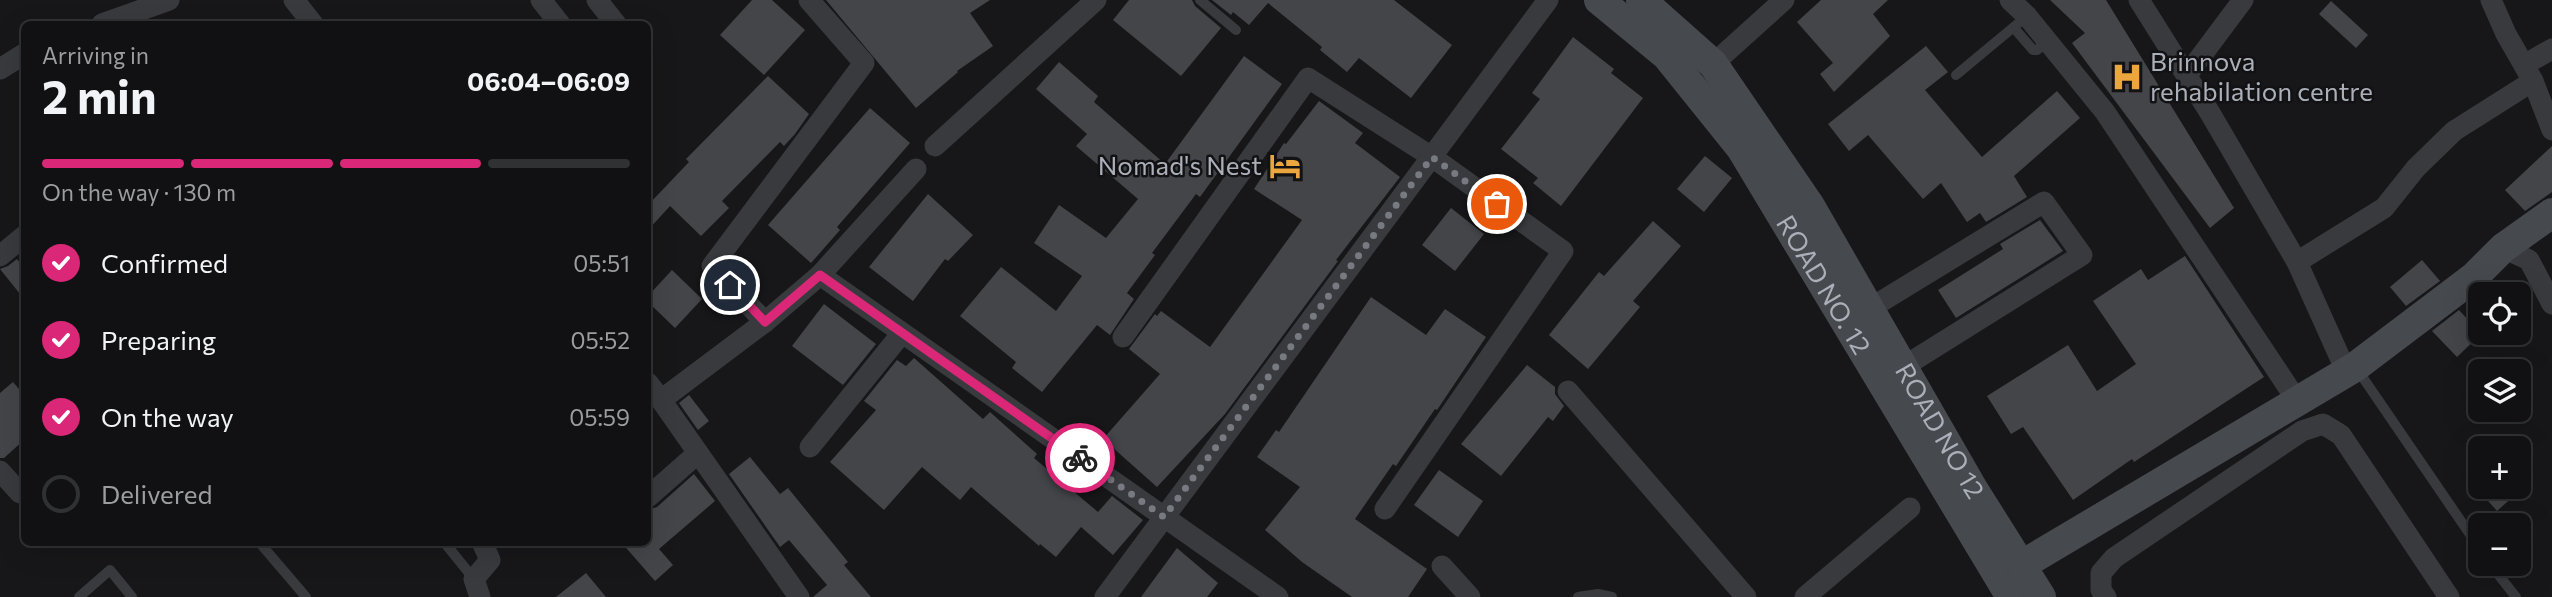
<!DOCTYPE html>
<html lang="en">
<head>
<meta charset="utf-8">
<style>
  body { margin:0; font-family:Commissioner,sans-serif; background:#1e1f21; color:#f1f3f6; height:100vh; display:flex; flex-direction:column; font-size:26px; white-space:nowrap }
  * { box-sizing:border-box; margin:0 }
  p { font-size:23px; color:#9c9da0 }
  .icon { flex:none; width:38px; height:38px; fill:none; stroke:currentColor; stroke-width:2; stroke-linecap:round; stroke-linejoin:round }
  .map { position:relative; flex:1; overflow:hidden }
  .panel { position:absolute; left:21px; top:21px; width:630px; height:525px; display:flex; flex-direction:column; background:#111113; border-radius:10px; box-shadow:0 7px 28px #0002,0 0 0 2px #303133 }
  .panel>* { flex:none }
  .buttons { position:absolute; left:2468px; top:282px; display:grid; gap:14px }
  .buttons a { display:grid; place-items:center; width:63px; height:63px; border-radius:10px; background:#111113; box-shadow:0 7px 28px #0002,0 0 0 2px #303133; font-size:35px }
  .pin { position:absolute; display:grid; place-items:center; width:60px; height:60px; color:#fff; margin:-30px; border:4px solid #fff; border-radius:50%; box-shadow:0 2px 7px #0007 }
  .courier { position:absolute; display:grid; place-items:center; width:70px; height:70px; margin:-35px; border:5px solid #db2777; border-radius:50%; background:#fff; color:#222; box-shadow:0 2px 9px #0007 }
  .summary em { font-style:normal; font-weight:700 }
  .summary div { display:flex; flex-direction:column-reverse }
  .summary { display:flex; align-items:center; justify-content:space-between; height:119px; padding:0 21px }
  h1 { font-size:46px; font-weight:700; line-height:52px }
  .bar { display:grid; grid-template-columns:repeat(4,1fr); gap:10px 7px; align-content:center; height:84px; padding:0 21px }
  .bar i { height:9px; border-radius:5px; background:#303133 }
  .bar .selected { background:#db2777 }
  .bar p { grid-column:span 4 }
  ol { padding:0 21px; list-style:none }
  li { display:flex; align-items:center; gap:21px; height:77px }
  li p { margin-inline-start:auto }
  li .icon { padding:7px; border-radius:50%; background:#db2777; color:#fff; stroke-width:4 }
  li:last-child { color:#9c9da0 }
  li i { width:38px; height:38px; border:4px solid #303133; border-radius:50% }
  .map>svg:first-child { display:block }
  .building { fill:#444549 }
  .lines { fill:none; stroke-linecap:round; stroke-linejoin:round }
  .lane { stroke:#383a3e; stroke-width:10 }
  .street { stroke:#383a3e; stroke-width:21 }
  .secondary { stroke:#46494e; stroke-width:30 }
  .done { stroke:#777a80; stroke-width:7; stroke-dasharray:0 12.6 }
  .route { stroke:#db2777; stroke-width:9 }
  .labels { text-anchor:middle; stroke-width:5; stroke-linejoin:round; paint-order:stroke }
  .poi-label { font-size:26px; fill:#aaafb8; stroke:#121214; text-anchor:start }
  .street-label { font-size:26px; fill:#aaafb8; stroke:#121214 }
</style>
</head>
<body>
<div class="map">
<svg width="2552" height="597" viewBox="0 0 2552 597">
  <rect width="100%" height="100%" fill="#171719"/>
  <!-- building -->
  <g class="building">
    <polygon points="752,0 772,0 805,30 764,75 720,35"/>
    <polygon points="826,0 990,0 970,13 993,46 957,71 958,72 916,108"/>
    <polygon points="1129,0 1192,0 1195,6 1221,28 1181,76 1113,20"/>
    <polygon points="1212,0 1394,0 1452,45 1411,98 1359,58 1347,72 1320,50 1322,47 1268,3 1249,25 1233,12 1231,15"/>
    <polygon points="1821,0 1888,0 1873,14 1890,36 1834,92 1820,74 1833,63 1797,22"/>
    <polygon points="2050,0 2106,0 2234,208 2210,228 2072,43 2085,33"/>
    <polygon points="2331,1 2368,35 2356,48 2319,14"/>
    <polygon points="1573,37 1614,69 1611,73 1643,98 1561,206 1533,183 1538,178 1501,149 1540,99 1532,93"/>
    <polygon points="1926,46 1948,72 1925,90 1982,157 2057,91 2080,118 2014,176 2027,197 1986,222 1980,213 1967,222 1941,183 1923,199 1868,135 1849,151 1828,124"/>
    <polygon points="1244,56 1282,84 1200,197 1196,194 1152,253 1155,255 1127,293 1134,299 1110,335 1097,325 1042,392 1012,368 1016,362 960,316 1001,267 1056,311 1082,276 1034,243 1059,205 1106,238 1138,199 1076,146 1087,134 1036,89 1059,62 1098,96 1094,102 1165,164"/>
    <polygon points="768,76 809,114 795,134 784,146 780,142 722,201 729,208 701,236 670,206 648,230 648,205 689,162 686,159"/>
    <polygon points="1319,101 1363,133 1355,143 1400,177 1336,260 1338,261 1225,414 1157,487 1103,439 1160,374 1129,349 1155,314 1157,316 1161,311 1210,347 1302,220 1254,189 1284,143 1286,144"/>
    <polygon points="870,108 910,143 837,227 840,230 811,263 768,225"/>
    <polygon points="2552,146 2552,192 2525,211 2505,190"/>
    <polygon points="1705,156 1732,178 1704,212 1677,189"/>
    <polygon points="928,194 973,235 948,261 945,259 913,301 869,267"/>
    <polygon points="1451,208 1484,234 1455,271 1422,245"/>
    <polygon points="2040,220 2063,251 1956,318 1938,290 2003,249 2000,244"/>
    <polygon points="1653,221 1681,246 1633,301 1640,307 1588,369 1549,335 1599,272 1604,276"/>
    <polygon points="2185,256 2264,377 2134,462 2132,459 2073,500 2023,427 2011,434 1987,396 2068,345 2097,391 2136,364 2093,301 2141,269 2148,280"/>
    <polygon points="17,259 24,268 24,299 0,269 8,266"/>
    <polygon points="2422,260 2440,281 2406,306 2390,287"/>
    <polygon points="672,270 702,299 675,328 648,302 648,296"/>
    <polygon points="1371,297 1426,335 1445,309 1486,337 1437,410 1435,409 1396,466 1393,464 1355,519 1427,569 1408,597 1352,597 1302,562 1265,530 1300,487 1257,457 1276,430 1279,432"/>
    <polygon points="824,304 876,344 843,385 792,346"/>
    <polygon points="2459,310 2481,334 2457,357 2432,331"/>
    <polygon points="914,358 983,419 990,412 1037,454 1034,458 1098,512 1112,496 1143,520 1113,555 1081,527 1056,557 1040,544 1039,546 971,487 960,500 922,467 884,510 830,462 876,410 864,401 897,360 906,366"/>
    <polygon points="1527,365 1555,387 1555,394 1564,406 1553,421 1548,417 1501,476 1461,444"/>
    <polygon points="13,382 24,395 24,440 4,458 0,458 0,393"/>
    <polygon points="689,395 709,421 698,430 679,403"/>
    <polygon points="750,457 780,494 788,488 848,562 844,565 871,597 813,597 827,585 789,540 780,547 729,474"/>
    <polygon points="1439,470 1483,501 1458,537 1414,505"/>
    <polygon points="694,474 715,501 659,549 673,565 655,581 621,542 648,542 648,510 657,507"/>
    <polygon points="2475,486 2525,486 2497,511"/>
    <polygon points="1177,548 1218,583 1207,597 1141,597"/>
    <polygon points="586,573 606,597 556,597"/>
  </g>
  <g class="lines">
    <!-- lane -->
    <g class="lane">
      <polyline points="1200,0 1236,30"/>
      <polyline points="2014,28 2033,50 2037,50 2047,41"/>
      <polyline points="1956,75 2027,16"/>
      <polyline points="2357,369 2480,549"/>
      <polyline points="259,542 306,597"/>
      <polyline points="444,542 474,579"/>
      <polyline points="2490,564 2516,597"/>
      <polyline points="79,597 110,570 132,597"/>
      <polyline points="1578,597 1598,594 1612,597"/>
    </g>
    <!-- street -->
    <g class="street">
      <polyline points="294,0 313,24"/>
      <polyline points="541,0 560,24"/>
      <polyline points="597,0 616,24"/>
      <polyline points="2010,0 2027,16 2105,112 2298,402"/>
      <polyline points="2139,0 2210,113 2297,262 2346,371"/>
      <polyline points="2491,0 2506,34 2533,81 2552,130"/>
      <polyline points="102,24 169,0"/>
      <polyline points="1713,64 1784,0"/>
      <polyline points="2524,65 2552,49"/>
      <polyline points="0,69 24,54"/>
      <polyline points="2187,75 2243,0"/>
      <polyline points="935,146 1096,0"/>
      <polyline points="2503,248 2529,260 2552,304"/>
      <polyline points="0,256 24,236"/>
      <polyline points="2297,262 2384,208 2416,168 2454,131 2533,81"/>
      <polyline points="820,275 1278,597"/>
      <polyline points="1869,309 2044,202 2082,255 1903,367"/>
      <polyline points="765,322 712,266 864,63 809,0"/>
      <polyline points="1123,337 1308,78 1432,157 1563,251 1385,509"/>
      <polyline points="648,383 661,400 765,322 820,275 916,169"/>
      <polyline points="1568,391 1746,597"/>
      <polyline points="661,400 799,597"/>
      <polyline points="810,447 902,333"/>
      <polyline points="0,471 20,493 24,490"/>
      <polyline points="648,497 698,453"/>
      <polyline points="1442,566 1470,597"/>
      <polyline points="480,597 474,579 490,560 482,542"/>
      <polyline points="1105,597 1548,0"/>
      <polyline points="1805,597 1910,508"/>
      <polyline points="2106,597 2101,590 2101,573 2114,558 2302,431 2323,424 2341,435 2449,597"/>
    </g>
    <!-- secondary -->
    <g class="secondary">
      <path id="s1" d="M1599,0l68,56 74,92 270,449"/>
      <path id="s2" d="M1641,0l72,64 97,142 163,283 68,108"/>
      <polyline points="2022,565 2355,367 2474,277 2503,248 2552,213"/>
    </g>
  </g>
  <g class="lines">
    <!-- done -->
    <polyline class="done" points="1080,458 1164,517 1432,157 1497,204"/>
    <!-- route -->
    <polyline class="route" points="730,285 765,322 820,275 1080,458"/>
  </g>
  <!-- icons -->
  <defs>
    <symbol id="hospital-bare" viewBox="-9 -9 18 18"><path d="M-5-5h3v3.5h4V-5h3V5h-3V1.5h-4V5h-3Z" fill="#eba73e" stroke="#121214" stroke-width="2.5" paint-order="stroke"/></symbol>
    <symbol id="hotel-bare" viewBox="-9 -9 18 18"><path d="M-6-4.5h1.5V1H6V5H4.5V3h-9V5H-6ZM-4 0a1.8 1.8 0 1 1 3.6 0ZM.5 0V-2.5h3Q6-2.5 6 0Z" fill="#eba73e" stroke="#121214" stroke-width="2.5" paint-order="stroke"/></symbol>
  </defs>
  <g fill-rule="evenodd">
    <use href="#hospital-bare" x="2105" y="55" width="44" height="44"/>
    <use href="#hotel-bare" x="1263" y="144" width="44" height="44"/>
  </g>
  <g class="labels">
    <!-- poi labels -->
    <g class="poi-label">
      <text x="2150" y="71">Brinnova<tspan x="2150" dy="30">rehabilation centre</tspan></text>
      <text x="1262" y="175" text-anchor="end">Nomad's Nest</text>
    </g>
    <!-- street labels -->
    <g class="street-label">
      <text dy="9" stroke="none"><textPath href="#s1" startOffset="366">ROAD NO. 12</textPath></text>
      <text dy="9" stroke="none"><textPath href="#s2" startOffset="528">ROAD NO 12</textPath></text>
    </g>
  </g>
</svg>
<div class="buttons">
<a><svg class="icon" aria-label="locate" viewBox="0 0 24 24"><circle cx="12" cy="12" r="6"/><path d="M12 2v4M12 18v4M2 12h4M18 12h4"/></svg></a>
<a><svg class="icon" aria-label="layers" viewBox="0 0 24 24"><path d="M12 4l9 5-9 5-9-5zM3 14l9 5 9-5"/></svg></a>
<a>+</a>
<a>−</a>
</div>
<div class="pin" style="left:1497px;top:204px;background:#ea580c"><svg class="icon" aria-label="bag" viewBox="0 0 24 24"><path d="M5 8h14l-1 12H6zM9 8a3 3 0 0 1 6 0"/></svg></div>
<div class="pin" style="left:730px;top:285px;background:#1f2937"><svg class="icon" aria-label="home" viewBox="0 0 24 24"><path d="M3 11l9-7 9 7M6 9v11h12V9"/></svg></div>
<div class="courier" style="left:1080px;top:458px"><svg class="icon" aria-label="bike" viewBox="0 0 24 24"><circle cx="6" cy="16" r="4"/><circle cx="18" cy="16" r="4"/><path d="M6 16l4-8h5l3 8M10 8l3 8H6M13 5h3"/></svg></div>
<section class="panel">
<div class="summary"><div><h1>2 min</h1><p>Arriving in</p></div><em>06:04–06:09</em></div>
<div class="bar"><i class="selected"></i><i class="selected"></i><i class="selected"></i><i></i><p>On the way · 130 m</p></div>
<ol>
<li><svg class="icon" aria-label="check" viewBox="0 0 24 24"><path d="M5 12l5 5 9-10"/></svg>Confirmed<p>05:51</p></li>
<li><svg class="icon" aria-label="check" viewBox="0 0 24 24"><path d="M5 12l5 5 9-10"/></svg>Preparing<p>05:52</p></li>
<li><svg class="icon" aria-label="check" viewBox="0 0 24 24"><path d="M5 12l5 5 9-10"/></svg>On the way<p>05:59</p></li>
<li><i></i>Delivered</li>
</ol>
</section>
</div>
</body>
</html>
